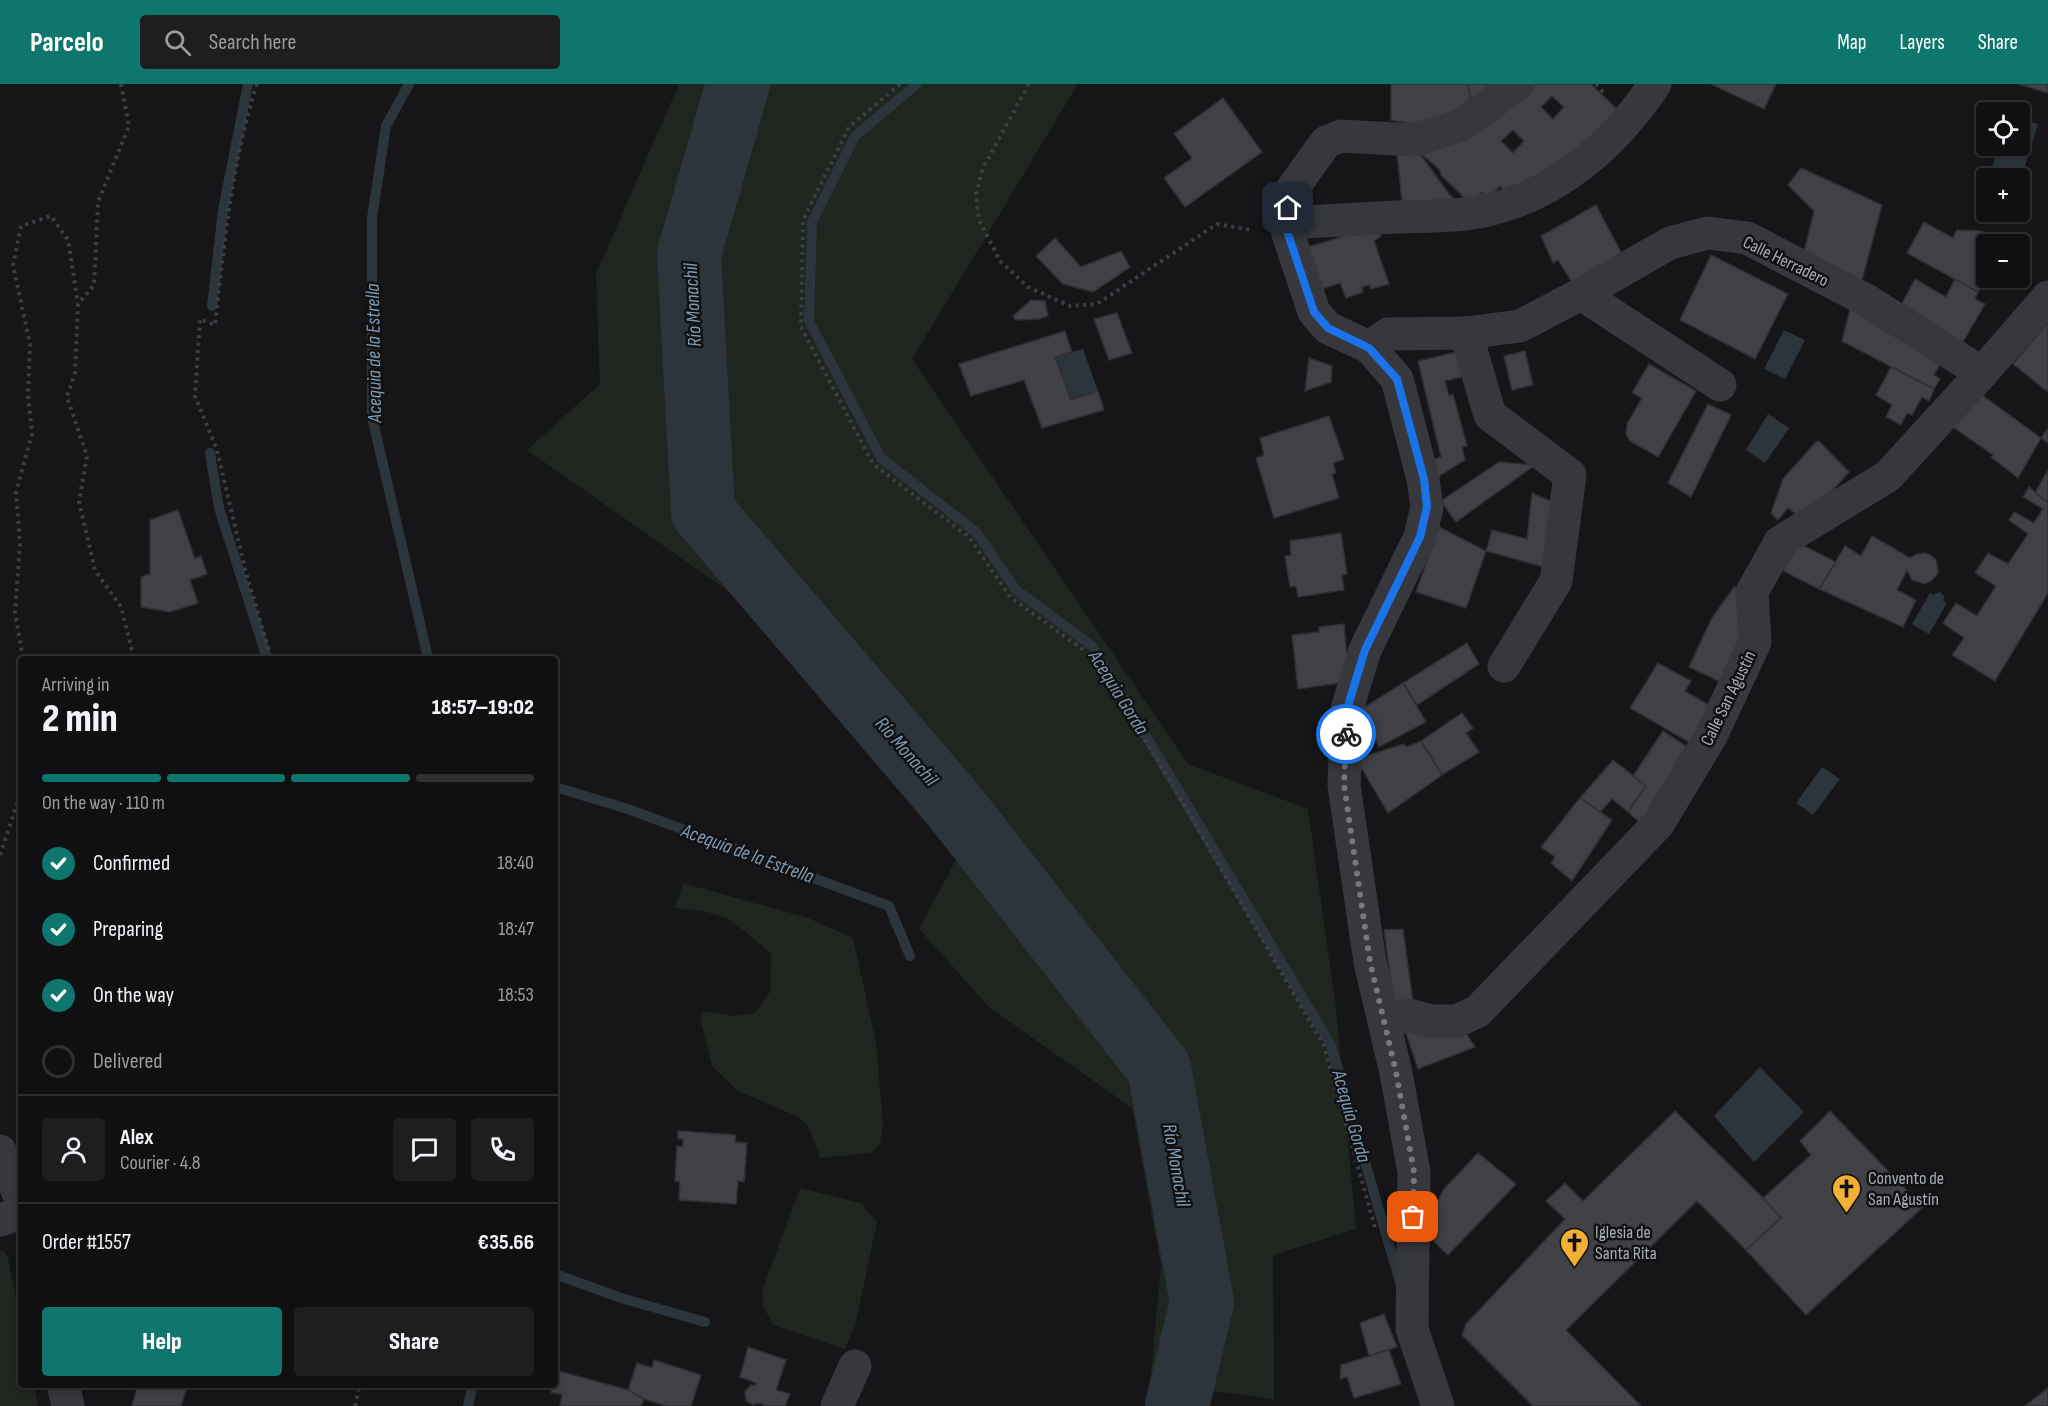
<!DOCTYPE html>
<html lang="en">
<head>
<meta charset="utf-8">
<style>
  body { margin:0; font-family:"Sofia Sans Condensed",sans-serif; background:#1e1e20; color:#f1f3f6; height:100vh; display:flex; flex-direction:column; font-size:22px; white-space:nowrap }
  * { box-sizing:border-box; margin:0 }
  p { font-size:20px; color:#9c9d9f }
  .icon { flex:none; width:33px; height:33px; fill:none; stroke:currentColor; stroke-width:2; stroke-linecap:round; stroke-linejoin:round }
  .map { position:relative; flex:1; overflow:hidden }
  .sheet { position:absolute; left:18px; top:572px; width:540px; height:732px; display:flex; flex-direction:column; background:#101012; border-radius:6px; box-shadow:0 3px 9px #0003,0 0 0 2px #303032 }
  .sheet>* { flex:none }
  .fabs { position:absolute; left:1976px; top:18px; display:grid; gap:12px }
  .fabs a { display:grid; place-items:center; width:54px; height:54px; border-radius:6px; background:#101012; box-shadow:0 3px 9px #0003,0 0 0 2px #303032; font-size:30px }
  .pin { position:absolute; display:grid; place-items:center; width:51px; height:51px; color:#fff; margin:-26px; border-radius:12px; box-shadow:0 3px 9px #0006 }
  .courier { position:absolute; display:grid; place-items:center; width:60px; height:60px; margin:-30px; border:4px solid #1a73e8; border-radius:50%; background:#fff; color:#222; box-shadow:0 2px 8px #0007 }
  .summary em { font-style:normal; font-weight:800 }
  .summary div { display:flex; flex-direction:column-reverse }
  .summary { display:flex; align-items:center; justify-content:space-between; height:102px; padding:0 24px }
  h1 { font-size:39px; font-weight:800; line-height:45px }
  .bar { display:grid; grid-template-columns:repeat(4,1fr); gap:9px 6px; align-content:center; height:72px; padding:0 24px }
  .bar i { height:8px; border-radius:4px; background:#303032 }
  .bar .active { background:#0f766e }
  .bar p { grid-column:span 4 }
  .line { display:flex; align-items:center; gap:15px; padding:0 24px; border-top:2px solid #303032 }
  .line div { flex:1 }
  .round { display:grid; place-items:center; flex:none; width:63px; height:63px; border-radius:6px; background:#1e1e20 }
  ol { padding:0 24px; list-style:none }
  li { display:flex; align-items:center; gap:18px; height:66px }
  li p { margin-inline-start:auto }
  li .icon { padding:6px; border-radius:50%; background:#0f766e; color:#fff; stroke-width:4 }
  li:last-child { color:#9c9d9f }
  li i { width:33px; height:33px; border:3px solid #303032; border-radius:50% }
  .primary-button { display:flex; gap:12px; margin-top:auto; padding:12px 24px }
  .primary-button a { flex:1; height:69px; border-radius:6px; background:#0f766e; color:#fff; font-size:24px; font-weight:800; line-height:69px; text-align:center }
  .primary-button a+a { background:#1e1e20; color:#f1f3f6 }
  header { display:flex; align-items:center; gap:36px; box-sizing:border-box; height:84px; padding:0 30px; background:#0f766e; color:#fff }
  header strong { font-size:28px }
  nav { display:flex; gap:33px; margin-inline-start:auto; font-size:21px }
  .search { width:420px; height:54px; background:#1e1e20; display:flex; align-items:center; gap:15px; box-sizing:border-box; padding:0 21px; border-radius:6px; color:#9c9d9f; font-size:22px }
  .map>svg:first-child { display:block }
  .green { fill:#1e261f }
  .water { fill:#2c353c }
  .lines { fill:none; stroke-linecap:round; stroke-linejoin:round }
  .stream { stroke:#2c353c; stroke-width:10 }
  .river { stroke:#2c353c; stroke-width:64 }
  .building { fill:#404145; stroke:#303034; stroke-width:1.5; fill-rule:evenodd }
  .path { stroke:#3d3f44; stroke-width:4; stroke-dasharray:3 4.5; stroke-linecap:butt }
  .minor { stroke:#37383d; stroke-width:33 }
  .done { stroke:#757880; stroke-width:6; stroke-dasharray:0 10.8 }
  .route { stroke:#1a73e8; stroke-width:8 }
  .labels { text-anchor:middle; stroke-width:5; stroke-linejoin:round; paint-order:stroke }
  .street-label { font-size:18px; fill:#a8adb8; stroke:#111113 }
  .poi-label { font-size:18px; fill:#a8adb8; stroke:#111113; text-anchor:start }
  .water-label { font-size:20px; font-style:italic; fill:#7f9bb3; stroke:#111113 }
</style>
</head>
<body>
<header>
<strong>Parcelo</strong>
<div class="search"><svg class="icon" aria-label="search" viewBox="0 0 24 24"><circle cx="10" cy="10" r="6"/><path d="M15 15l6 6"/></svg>Search here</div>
<nav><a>Map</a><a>Layers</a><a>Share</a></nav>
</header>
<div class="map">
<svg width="2048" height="1322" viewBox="0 0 2048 1322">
  <rect width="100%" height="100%" fill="#161618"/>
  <!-- green -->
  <g class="green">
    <polygon points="679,0 1078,0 912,275 1188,680 1308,725 1336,924 1356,1145 1273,1171 1274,1315 1150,1299 1161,1182 1132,1024 990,924 919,845 956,776 748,521 527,366 600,300 596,190"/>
    <polygon points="683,799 808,834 853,854 876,959 883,1041 880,1061 870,1069 820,1074 809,1044 799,1033 738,1007 712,982 700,934 705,927 734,932 755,929 770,908 771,869 729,835 704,827 675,824"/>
    <polygon points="800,1104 861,1119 877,1138 855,1242 845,1265 773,1241 764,1224 762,1207"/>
    <polygon points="0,1166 3,1166 8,1174 21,1238 21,1300 34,1301 38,1322 0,1322"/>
  </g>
  <!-- water -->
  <g class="water">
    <polygon points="2019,35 2038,40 2019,101 2019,94 1999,94 1989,92 1999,62 2019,62"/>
    <polygon points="1784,246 1805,256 1785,295 1764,285"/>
    <polygon points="1083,265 1098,307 1071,316 1055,273"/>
    <polygon points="1768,330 1789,344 1765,379 1746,366"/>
    <polygon points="1940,508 1944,512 1943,517 1947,519 1929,550 1912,540 1930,509 1933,511"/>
    <polygon points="1822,683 1840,695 1813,731 1796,719"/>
    <polygon points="1760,983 1804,1028 1754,1078 1714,1032"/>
  </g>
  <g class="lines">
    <!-- stream -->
    <g class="stream">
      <polyline points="409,0 386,42 372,134 372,333 428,574"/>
      <polyline points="917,0 855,52 812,138 809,237 881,374 976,448 1016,506 1092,562 1331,961 1400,1198"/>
      <polyline points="212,222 223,126 248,0"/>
      <polyline points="210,369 219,424 267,574"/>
      <polyline points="555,703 628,725 889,822 910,872"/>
      <polyline points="555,1190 621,1214 705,1238"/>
      <polyline points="468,1322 473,1300"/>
    </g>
    <!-- river -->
    <polyline class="river" points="738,0 689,170 703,428 955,723 1159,984 1202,1218 1177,1322"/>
  </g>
  <!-- building -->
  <g class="building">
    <polygon points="1391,0 1468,0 1471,17 1457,27 1413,40 1391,36"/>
    <polygon points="1468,0 1495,0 1471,17"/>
    <path d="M1535,0h56l29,28 -33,36 -77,48 -10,-10 -12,13 -6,-7 -11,12 -30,-29 -1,-5 -22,-19 105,-56zM1552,12l12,11 -11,12 -12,-12zM1513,46l11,11 -11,12 -12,-12z"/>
    <polygon points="1711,0 1776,0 1764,25"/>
    <polygon points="2018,0 2048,0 2048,9"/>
    <polygon points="1223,14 1262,68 1185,123 1164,94 1192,74 1174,50"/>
    <polygon points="1418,67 1449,110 1461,122 1403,127 1397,69"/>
    <polygon points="1801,84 1882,121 1861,200 1803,172 1814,127 1788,101"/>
    <polygon points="1596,121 1623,172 1575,203 1558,176 1553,179 1541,152"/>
    <polygon points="1376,137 1381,152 1374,157 1389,200 1371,205 1369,201 1362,203 1363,208 1346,214 1340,199 1322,205 1308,163 1351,150"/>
    <polygon points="1924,138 1953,154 1957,146 1981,147 2005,160 1986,160 1987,194 1978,208 1907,169"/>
    <polygon points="1055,154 1081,183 1121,167 1130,183 1093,208 1063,200 1036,172"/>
    <polygon points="1711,171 1788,210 1755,275 1680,236"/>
    <polygon points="1915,195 1946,213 1955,195 1978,208 1975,215 1985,220 1963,258 1900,223"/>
    <polygon points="1031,216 1045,217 1048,232 1039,235 1015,236 1013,232"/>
    <polygon points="1851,221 1943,274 1934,291 1940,295 1934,305 1842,257"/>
    <polygon points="1117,229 1132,269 1109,276 1094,235"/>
    <polygon points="2048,238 2048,308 2013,280"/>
    <polygon points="1065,247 1072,268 1055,273 1071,316 1098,307 1104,326 1042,344 1024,296 971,312 959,280"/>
    <polygon points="1461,267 1469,291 1445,297 1449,312 1453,310 1467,362 1462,363 1465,376 1436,394 1431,376 1441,373 1418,277"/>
    <polygon points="1525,267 1533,301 1512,306 1504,272"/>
    <polygon points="1309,274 1332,282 1331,298 1305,307"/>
    <polygon points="1649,280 1696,307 1658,373 1630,357 1626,350 1627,340 1642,314 1632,309"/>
    <polygon points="1891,283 1934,305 1929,317 1922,313 1912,331 1907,329 1901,341 1886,333 1892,321 1876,311"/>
    <polygon points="1975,306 2041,354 2018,394 1991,373 1993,371 1946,338"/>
    <polygon points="1708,320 1731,331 1691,413 1668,399"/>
    <polygon points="1329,332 1344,375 1333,379 1336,389 1332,390 1339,414 1274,434 1256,374 1264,371 1260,354"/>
    <polygon points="2048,344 2048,359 2041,354"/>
    <polygon points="1819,357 1849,388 1805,437 1788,424 1778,436 1771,429 1783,395 1816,358"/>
    <polygon points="1499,378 1535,381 1456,438 1441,417"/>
    <polygon points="2048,386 2048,419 2035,409"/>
    <polygon points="2029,403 2048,419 2048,509 1995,597 1952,571 1964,554 1943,539 1956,519 1977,532 1996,502 1975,489 1988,469 2008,480 2028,450 2009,436 2014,428 2034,439 2043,425 2023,413"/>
    <polygon points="1532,409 1555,419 1551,485 1486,467 1492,446 1527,455"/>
    <polygon points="178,426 195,475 201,472 207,490 190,496 198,519 170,528 141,523 141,493 150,490 150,436"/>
    <polygon points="1439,443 1486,467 1466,524 1416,508"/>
    <polygon points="1341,449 1347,490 1342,491 1344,506 1298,513 1296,502 1290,503 1285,472 1291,471 1290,457"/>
    <polygon points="1872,452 1910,474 1917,470 1925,469 1930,471 1936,476 1938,487 1937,491 1931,497 1925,500 1912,496 1907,486 1897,506 1916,516 1903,543 1819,505 1845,462 1861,472"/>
    <polygon points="1798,459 1836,478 1819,505 1783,487"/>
    <polygon points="1734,503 1747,509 1750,550 1727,601 1689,583 1712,534"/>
    <polygon points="1344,540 1347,574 1339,599 1298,605 1292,551 1319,548 1319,543"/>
    <polygon points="1467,559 1479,580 1417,621 1403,599"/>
    <polygon points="1658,579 1691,597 1685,607 1714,624 1692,660 1630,624"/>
    <polygon points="1403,599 1426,638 1379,663 1360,626"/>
    <polygon points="1462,629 1473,644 1466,649 1479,668 1442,691 1421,657"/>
    <polygon points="1663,647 1697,669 1644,742 1628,728 1646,702 1633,692"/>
    <polygon points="1421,657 1442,691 1388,729 1358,678 1359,674 1404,660 1406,663"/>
    <polygon points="1613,676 1646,702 1628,728 1612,715 1600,728 1580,714"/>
    <polygon points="1580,714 1612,736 1572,797 1551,779 1555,773 1541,763"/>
    <polygon points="1403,845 1414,925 1395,928 1384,846"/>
    <polygon points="1404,943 1464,946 1475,963 1418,985"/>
    <polygon points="1675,1027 1763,1114 1781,1134 1746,1166 1697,1117 1566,1246 1641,1322 1533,1322 1462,1251 1466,1240 1565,1135 1546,1117 1565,1099 1583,1117"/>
    <polygon points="1830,1027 1923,1123 1806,1231 1746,1166 1781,1134 1763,1114 1811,1071 1800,1057"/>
    <polygon points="678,1047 736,1051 735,1058 747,1059 744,1098 738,1097 736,1120 679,1116 680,1098 675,1097 677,1062 683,1063 683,1055 678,1055"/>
    <polygon points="1478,1069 1516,1100 1448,1171 1427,1151 1438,1139 1430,1132 1444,1105"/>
    <polygon points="1384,1230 1397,1263 1369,1272 1360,1239"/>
    <polygon points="748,1263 786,1276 776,1306 790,1310 785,1322 763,1322 763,1320 758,1319 753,1321 746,1317 745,1307 751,1301 755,1302 756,1299 740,1293"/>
    <polygon points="1389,1266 1401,1300 1354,1314 1347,1293 1340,1295 1341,1281"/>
    <polygon points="654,1276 701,1291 691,1322 667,1322 644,1315 628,1306 637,1279 652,1284"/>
    <polygon points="555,1286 628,1306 644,1315 641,1322 560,1322 562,1310 551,1309 552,1300 555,1300"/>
    <polygon points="138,1300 188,1300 181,1322 132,1322"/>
    <polygon points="2048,1304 2048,1322 2025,1322"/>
  </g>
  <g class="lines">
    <!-- path -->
    <g class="path">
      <polyline points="121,0 129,42 98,118 94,201 78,220 75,289 67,313 87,372 79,418 95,486 121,523 134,574"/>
      <path d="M257,0c-25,77 -33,160 -42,241l-15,-6 -5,77 22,54 28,119 26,89"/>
      <polyline points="900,0 849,43 803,136 801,243 873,380 969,453 1010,513 1085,567 1155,671 1324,962 1376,1147"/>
      <polyline points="1029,0 983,84 976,110 979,136 1000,177 1028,203 1070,222 1097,220 1217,140 1251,146"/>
      <polyline points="1596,0 1604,9"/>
      <polyline points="23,574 15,529 20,460 16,408 32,350 28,310 30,260 13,181 21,142 51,132 68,156 78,219"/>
      <polyline points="0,771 21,708"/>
      <polyline points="355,1322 360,1300"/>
    </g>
    <!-- minor -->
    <g class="minor">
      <path d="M1286,139c36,-2 73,-4 110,-6 28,-1 59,0 87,-6 73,-15 131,-66 172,-127"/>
      <polyline points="1581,210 1720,301"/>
      <polyline points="1466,249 1490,331 1570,391 1556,497 1504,582"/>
      <polyline points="1369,263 1388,250 1466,249 1520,242 1581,210 1670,159 1708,149 1747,154 1866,216 1982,289"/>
      <polyline points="1384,938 1409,931 1431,937 1457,937 1478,927 1658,740 1711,652 1755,558 1752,508 1780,458 1888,392 1982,289 2048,213"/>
      <polyline points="0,1067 21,1115"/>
      <polyline points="0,1136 21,1129"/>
      <polyline points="63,1300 68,1322"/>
      <polyline points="837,1322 855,1282"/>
      <polyline points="1438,1322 1412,1245 1414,1088 1396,989 1370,878 1344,701 1347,625 1365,566 1420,453 1427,423 1423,395 1397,295 1369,263 1328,244 1314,228 1288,150 1286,139 1290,108 1326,58 1341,52 1414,56 1461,41 1518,0"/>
    </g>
  </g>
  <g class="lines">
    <!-- done -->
    <polyline class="done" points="1346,650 1344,701 1370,878 1396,988 1414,1088 1413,1133"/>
    <!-- route -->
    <polyline class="route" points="1288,124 1286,139 1288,150 1314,228 1328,244 1369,264 1397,295 1424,395 1427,423 1420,453 1365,566 1347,625 1346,650"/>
  </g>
  <!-- icons -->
  <defs>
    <symbol id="church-pin" viewBox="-11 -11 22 30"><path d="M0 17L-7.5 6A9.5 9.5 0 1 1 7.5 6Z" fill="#f2b134" stroke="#111113"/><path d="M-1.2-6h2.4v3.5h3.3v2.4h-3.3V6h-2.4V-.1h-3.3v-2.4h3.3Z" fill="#111"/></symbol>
  </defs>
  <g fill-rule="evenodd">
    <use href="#church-pin" x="1830" y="1088" width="33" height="45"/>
    <use href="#church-pin" x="1558" y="1142" width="33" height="45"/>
  </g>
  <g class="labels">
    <!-- street labels -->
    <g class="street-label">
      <text transform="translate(1786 177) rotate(26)" y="6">Calle Herradero</text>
      <text transform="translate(1728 614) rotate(-64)" y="6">Calle San Agustín</text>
    </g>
    <!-- poi labels -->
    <g class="poi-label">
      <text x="1868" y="1100">Convento de<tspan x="1868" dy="21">San Agustín</tspan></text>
      <text x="1595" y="1154">Iglesia de<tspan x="1595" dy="21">Santa Rita</tspan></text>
    </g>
    <!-- water labels -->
    <g class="water-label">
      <text transform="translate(692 221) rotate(-93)" y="7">Río Monachil</text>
      <text transform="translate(373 269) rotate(-91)" y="7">Acequia de la Estrella</text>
      <text transform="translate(1119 608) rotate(58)" y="7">Acequia Gorda</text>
      <text transform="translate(907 667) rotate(49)" y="7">Río Monachil</text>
      <text transform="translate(748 769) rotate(20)" y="7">Acequia de la Estrella</text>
      <text transform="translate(1352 1032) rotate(74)" y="7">Acequia Gorda</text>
      <text transform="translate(1177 1081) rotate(80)" y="7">Río Monachil</text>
    </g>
  </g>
</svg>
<div class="fabs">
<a><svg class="icon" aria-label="locate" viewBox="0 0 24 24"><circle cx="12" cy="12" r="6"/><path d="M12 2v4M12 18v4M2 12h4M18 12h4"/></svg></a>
<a>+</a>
<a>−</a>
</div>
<div class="pin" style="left:1413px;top:1133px;background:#ea580c"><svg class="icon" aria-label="bag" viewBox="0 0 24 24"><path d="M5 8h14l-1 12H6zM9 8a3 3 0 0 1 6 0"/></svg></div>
<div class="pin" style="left:1288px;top:124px;background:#1f2937"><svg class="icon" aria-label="home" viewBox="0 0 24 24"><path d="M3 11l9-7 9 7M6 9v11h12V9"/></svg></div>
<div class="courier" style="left:1346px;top:650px"><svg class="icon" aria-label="bike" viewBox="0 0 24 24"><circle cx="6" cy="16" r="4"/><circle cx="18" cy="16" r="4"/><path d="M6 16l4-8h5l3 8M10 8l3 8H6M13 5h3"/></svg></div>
<section class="sheet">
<div class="summary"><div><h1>2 min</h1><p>Arriving in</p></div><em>18:57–19:02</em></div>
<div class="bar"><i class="active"></i><i class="active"></i><i class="active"></i><i></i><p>On the way · 110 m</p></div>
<ol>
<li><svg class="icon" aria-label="check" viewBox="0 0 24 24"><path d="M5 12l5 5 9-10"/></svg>Confirmed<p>18:40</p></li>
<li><svg class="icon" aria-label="check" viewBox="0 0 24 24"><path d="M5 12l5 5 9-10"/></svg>Preparing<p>18:47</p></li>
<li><svg class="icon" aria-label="check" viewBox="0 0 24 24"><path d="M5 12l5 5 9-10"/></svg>On the way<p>18:53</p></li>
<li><i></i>Delivered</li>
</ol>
<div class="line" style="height:108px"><a class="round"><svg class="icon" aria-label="person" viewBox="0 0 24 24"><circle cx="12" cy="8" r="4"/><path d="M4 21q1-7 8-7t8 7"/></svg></a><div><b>Alex</b><p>Courier · 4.8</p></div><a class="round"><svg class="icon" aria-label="chat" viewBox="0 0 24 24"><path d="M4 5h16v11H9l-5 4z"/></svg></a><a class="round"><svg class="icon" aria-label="phone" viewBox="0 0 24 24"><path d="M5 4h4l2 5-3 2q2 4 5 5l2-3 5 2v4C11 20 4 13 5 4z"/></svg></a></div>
<div class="line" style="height:78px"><div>Order #1557</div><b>€35.66</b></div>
<div class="primary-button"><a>Help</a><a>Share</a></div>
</section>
</div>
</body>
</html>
